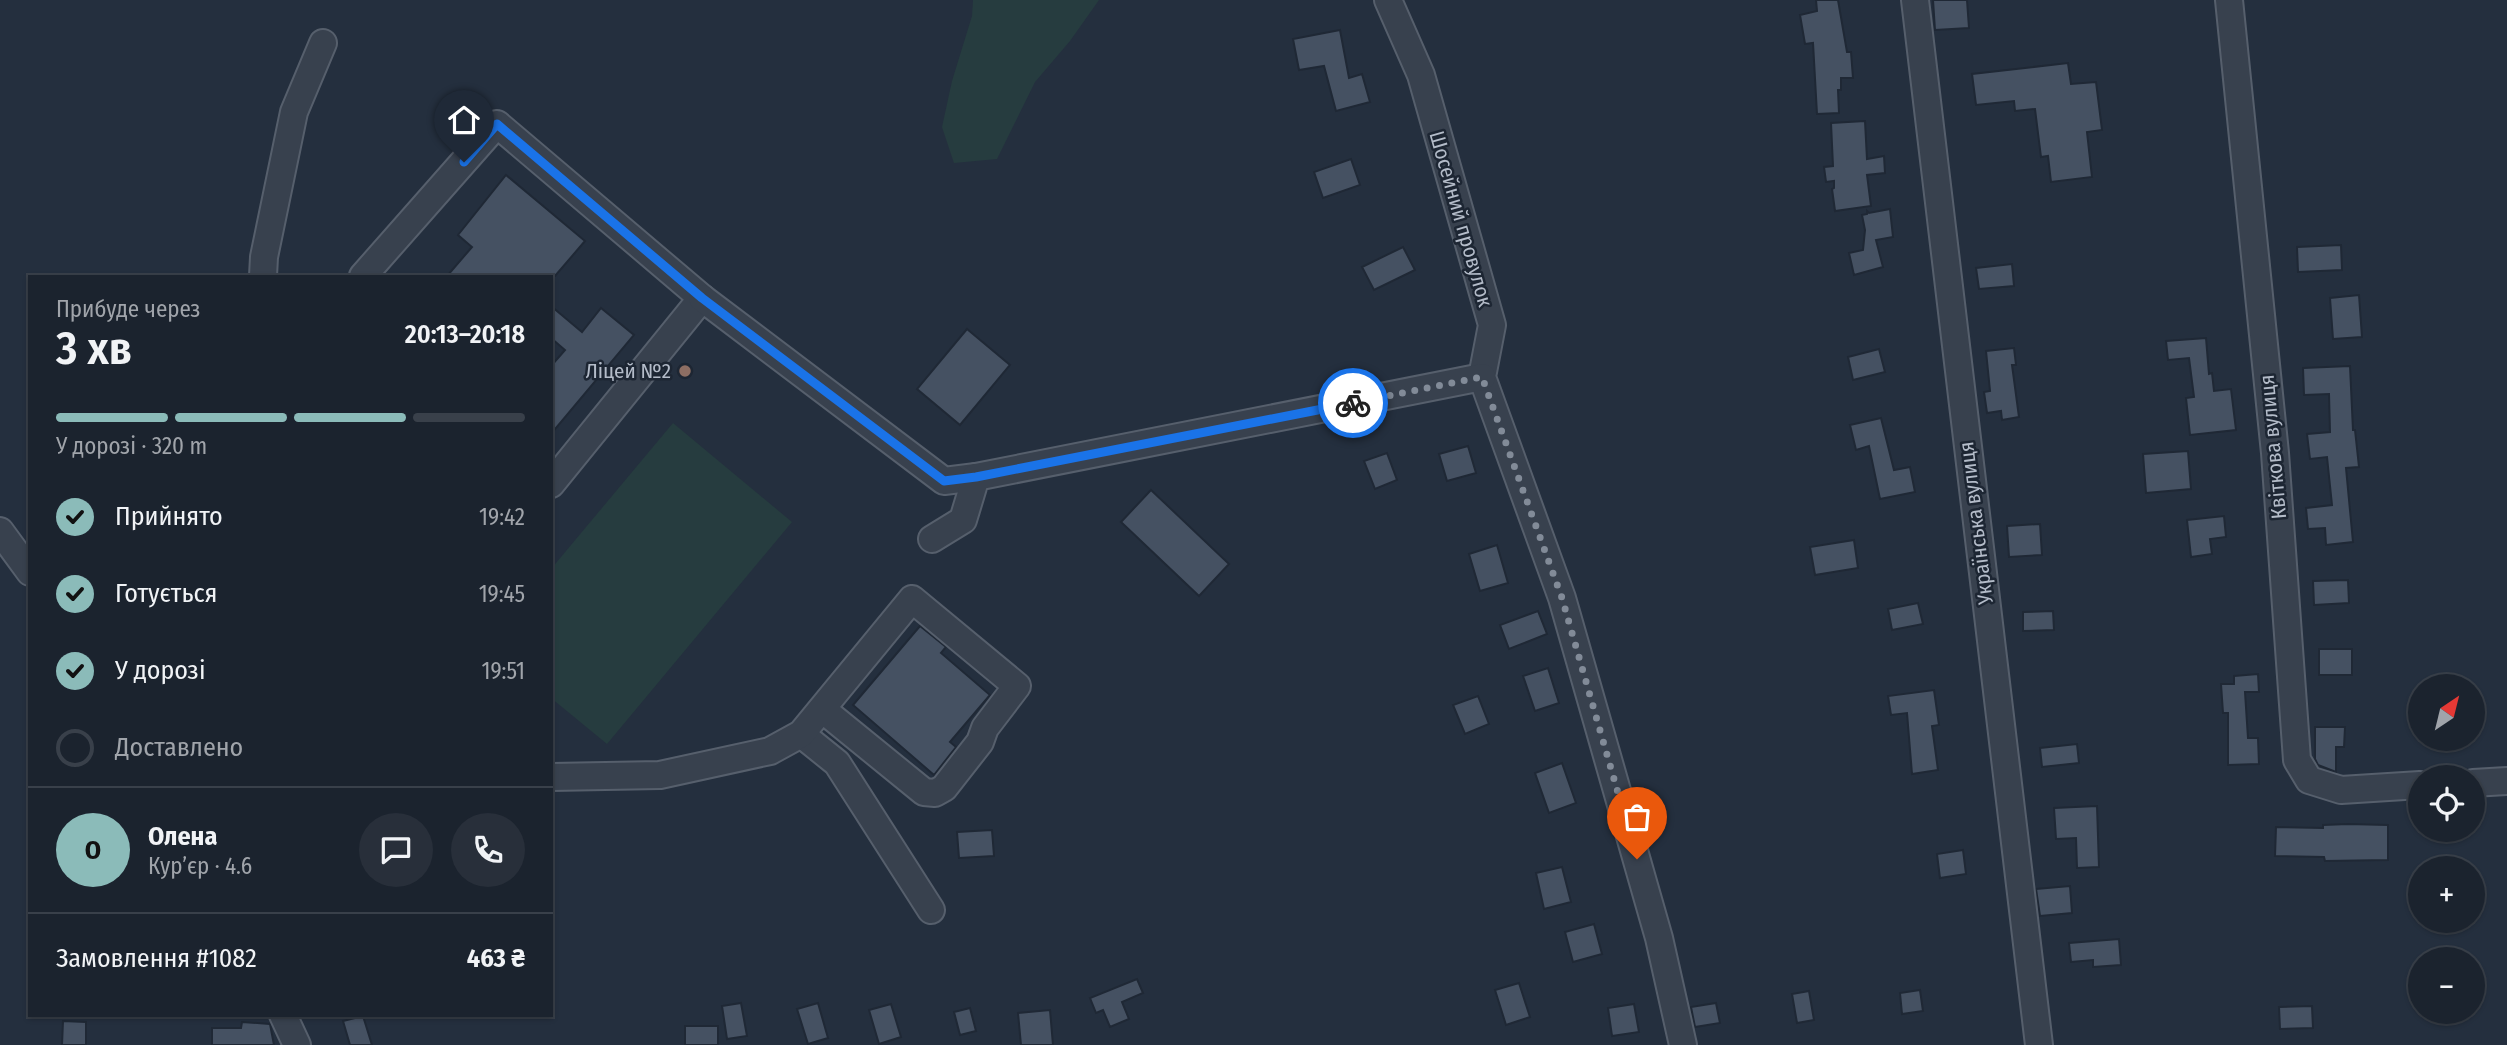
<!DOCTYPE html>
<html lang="uk">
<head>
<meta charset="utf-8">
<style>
  body { margin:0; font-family:"Fira Sans Condensed",sans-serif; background:#282f3a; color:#f1f3f6; height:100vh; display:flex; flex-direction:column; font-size:26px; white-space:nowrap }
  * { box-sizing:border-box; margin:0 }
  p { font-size:23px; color:#a0a4aa }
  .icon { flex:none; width:38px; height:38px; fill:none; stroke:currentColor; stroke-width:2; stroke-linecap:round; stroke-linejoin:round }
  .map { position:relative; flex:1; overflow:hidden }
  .side { position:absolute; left:28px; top:275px; width:525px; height:742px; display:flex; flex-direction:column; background:#1b232e; border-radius:0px; box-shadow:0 2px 5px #0004,0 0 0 2px #39404a }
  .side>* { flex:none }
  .needle { width:46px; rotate:35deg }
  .tools { position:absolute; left:2408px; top:674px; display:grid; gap:14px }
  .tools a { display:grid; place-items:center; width:77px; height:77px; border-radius:50%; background:#1b232e; box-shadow:0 2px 5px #0004,0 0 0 2px #39404a; font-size:35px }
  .pin { position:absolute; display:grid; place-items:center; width:60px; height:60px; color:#fff; margin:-72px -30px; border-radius:50% 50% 50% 0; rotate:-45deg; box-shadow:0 0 7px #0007 }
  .pin .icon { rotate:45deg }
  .courier { position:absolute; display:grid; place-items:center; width:70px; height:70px; margin:-35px; border:5px solid #1a73e8; border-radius:50%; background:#fff; color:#222; box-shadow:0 2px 9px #0007 }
  .head em { font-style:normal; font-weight:600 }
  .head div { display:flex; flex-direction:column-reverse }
  .head { display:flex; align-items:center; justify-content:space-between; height:119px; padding:0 28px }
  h1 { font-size:46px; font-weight:600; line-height:52px }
  .bar { display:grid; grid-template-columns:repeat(4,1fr); gap:10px 7px; align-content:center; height:84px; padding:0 28px }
  .bar i { height:9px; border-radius:5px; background:#39404a }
  .bar .selected { background:#8bbbb9 }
  .bar p { grid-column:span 4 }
  .line { display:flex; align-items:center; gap:18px; padding:0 28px; border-top:2px solid #39404a }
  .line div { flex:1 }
  .round { display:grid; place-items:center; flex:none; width:74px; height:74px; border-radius:37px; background:#282f3a }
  ol { padding:0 28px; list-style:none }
  li { display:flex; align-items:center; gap:21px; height:77px }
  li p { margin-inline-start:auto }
  li .icon { padding:7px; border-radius:50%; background:#8bbbb9; color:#111; stroke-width:4 }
  li:last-child { color:#a0a4aa }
  li i { width:38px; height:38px; border:4px solid #39404a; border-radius:50% }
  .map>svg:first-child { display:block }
  .green { fill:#263c3f }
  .building { fill:#455162; stroke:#1f2835; stroke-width:2 }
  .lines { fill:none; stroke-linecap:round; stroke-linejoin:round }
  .minor-casing { stroke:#565f6c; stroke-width:30 }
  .minor { stroke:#38414e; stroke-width:26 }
  .done { stroke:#828b98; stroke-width:7; stroke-dasharray:0 12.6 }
  .route { stroke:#1a73e8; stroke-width:9 }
  .education-dot { fill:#8d6e63; stroke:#1d2633; stroke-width:2.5 }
  .labels { text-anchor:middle; stroke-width:5; stroke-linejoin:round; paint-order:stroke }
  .street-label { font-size:21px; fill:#b4bcc9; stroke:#1d2633 }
  .poi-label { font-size:21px; fill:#b4bcc9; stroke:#1d2633; text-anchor:end }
</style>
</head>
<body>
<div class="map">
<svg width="2507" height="1045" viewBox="0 0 2507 1045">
  <rect width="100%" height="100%" fill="#242f3e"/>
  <!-- green -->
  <g class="green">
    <polygon points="973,0 1099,0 1070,41 1035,82 997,159 954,163 942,127 952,81 972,16"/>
    <polygon points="673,423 792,522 607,744 551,698 551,569"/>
  </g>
  <!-- building -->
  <g class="building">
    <polygon points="1816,0 1838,0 1847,52 1851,52 1853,78 1841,78 1841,90 1838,90 1839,113 1817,114 1813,43 1805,44 1800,15 1817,11"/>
    <polygon points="1933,0 1967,0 1969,28 1935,30"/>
    <polygon points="1340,30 1349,78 1362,74 1370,102 1336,111 1324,66 1299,70 1293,39"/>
    <polygon points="2068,63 2071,84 2096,82 2102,130 2087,132 2092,177 2051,182 2048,156 2041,157 2035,109 2015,111 2014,101 1976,105 1972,74"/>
    <polygon points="1865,121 1867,159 1884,156 1885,173 1867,175 1871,206 1835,211 1832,189 1834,188 1834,181 1826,182 1824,167 1833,166 1831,123"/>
    <polygon points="1351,159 1360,185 1323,198 1314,172"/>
    <polygon points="506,175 585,241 555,276 447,276 472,247 458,235"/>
    <polygon points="1890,209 1893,237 1876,240 1883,267 1854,275 1849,253 1863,250 1865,230 1862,215 1867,214 1867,211 1869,213"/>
    <polygon points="2341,245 2342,270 2298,272 2297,247"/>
    <polygon points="1403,247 1415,270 1374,290 1362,267"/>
    <polygon points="2012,264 2014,286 1979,289 1976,268"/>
    <polygon points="2359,295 2362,337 2333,339 2330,298"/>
    <polygon points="551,306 582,332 601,308 634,335 551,434 551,366 565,350 551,338"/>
    <polygon points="967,329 1010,365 960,425 917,389"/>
    <polygon points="2206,338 2209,374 2212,373 2214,391 2231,389 2236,430 2190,435 2186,398 2194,397 2189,358 2168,360 2166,341"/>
    <polygon points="2014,348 2016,365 2012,365 2019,417 2002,420 2001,411 1987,413 1984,392 1990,391 1986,351"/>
    <polygon points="1879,349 1885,372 1853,380 1848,357"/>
    <polygon points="2350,366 2353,430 2355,430 2359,467 2346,468 2353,542 2326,545 2325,528 2308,529 2306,508 2332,505 2327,457 2310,459 2307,434 2330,432 2329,394 2304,395 2303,368"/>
    <polygon points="1881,418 1894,470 1910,467 1915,492 1880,499 1869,446 1856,450 1850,425"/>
    <polygon points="1468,446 1476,473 1447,481 1439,454"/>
    <polygon points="2188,451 2191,489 2146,493 2143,454"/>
    <polygon points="1387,453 1397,480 1375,489 1364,461"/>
    <polygon points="1151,490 1229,564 1199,596 1121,522"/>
    <polygon points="2224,516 2226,537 2210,539 2212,554 2191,557 2187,520"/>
    <polygon points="2040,524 2042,555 2009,557 2007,526"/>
    <polygon points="1854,540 1858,568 1815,575 1810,547"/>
    <polygon points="1497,545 1508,583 1480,591 1469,554"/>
    <polygon points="2348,580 2349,603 2314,605 2313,581"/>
    <polygon points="1918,603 1923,624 1892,630 1888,609"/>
    <polygon points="1538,611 1547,634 1509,649 1500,625"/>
    <polygon points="2053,611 2054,630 2023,631 2023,612"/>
    <polygon points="920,626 946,647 941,653 990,695 950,742 956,747 934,775 853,705"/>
    <rect x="2319" y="649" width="33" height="26"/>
    <polygon points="1548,668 1559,703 1535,711 1523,676"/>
    <polygon points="2258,674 2259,692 2245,692 2248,738 2258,738 2259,764 2228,765 2228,713 2223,713 2221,684 2234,684 2234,676"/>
    <polygon points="1934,690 1939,725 1932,726 1938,770 1912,774 1907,713 1891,715 1888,696"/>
    <polygon points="1478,696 1489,724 1465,734 1453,705"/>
    <polygon points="2315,727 2345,727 2344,747 2336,747 2336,772 2318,765 2315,759"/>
    <polygon points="2077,744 2079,763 2042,767 2040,748"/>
    <polygon points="1562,763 1576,803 1549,813 1535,773"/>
    <polygon points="2097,806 2099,867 2077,868 2076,838 2056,839 2054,808"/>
    <polygon points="2348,824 2388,825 2388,860 2325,861 2324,857 2275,856 2276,827 2323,828 2323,825"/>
    <polygon points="992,830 994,856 959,858 957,832"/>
    <polygon points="1963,850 1966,874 1940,878 1937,854"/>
    <polygon points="1562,867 1571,902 1544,909 1536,873"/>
    <polygon points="2070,886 2072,913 2040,916 2036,889"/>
    <polygon points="1594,924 1602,954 1573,962 1565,932"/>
    <polygon points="2119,939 2121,965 2093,967 2093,960 2071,962 2069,943"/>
    <polygon points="1137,979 1143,993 1122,1002 1129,1019 1110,1027 1103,1010 1096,1013 1090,998"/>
    <polygon points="1519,983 1530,1017 1506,1025 1495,990"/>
    <polygon points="1920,990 1923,1011 1902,1014 1900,993"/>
    <polygon points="1809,991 1814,1020 1797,1023 1792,994"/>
    <polygon points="741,1003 747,1036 727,1039 722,1006"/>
    <polygon points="818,1003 828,1038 808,1044 797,1009"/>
    <polygon points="1716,1003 1720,1023 1695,1027 1691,1007"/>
    <polygon points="891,1004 901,1037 879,1044 869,1010"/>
    <polygon points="1634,1004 1639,1032 1612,1036 1608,1008"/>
    <polygon points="2312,1006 2313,1028 2280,1029 2279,1007"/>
    <polygon points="970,1008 976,1031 960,1035 954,1012"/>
    <polygon points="1050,1010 1053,1045 1021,1045 1018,1013"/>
    <polygon points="363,1016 372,1045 350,1045 343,1021"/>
    <polygon points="63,1021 86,1022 86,1045 62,1045"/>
    <polygon points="242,1022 270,1024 274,1045 212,1045 212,1028 241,1028"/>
    <rect x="685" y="1026" width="33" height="19"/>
  </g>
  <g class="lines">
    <defs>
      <g id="minor">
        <polyline points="1388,0 1421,75 1492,325 1482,377 1562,598 1659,938 1683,1045"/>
        <polyline points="1915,0 2039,1045"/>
        <polyline points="2229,0 2275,453 2297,760 2309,780 2341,790 2420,785"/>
        <polyline points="263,276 264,257 294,112 323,43"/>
        <polyline points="363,276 497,124 702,298 551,484"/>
        <polyline points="702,298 944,481 976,477"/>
        <polyline points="0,531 30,572"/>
        <polyline points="932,539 963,520 976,477 1482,377"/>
        <polyline points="801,734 837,763 931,910"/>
        <polyline points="551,777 660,775 770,751 801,734 912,599 1017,686 985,728 980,742 944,788 935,793 924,792 822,709"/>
        <polyline points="2473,783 2507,781"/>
        <polyline points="283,1015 297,1045"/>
      </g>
    </defs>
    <!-- minor casing -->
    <use href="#minor" class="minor-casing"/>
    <!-- minor -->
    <use href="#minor" class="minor"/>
  </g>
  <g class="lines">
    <!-- done -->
    <polyline class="done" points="1353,403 1482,377 1562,598 1637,859"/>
    <!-- route -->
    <polyline class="route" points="464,162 497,124 702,298 944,481 976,477 1353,403"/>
  </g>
  <!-- markers -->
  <circle class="education-dot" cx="685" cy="371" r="7"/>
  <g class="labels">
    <!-- street labels -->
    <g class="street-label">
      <text transform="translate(1461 219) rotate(74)" y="7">Шосейний провулок</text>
      <text transform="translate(2273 447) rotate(-95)" y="7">Квіткова вулиця</text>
      <text transform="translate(1976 523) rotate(-97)" y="7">Українська вулиця</text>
    </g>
    <!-- poi labels -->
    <g class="poi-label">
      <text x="671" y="378">Ліцей №2</text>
    </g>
  </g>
</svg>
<div class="tools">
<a><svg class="needle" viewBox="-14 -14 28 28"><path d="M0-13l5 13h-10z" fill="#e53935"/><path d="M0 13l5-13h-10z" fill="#a0a4aa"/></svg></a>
<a><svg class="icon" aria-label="locate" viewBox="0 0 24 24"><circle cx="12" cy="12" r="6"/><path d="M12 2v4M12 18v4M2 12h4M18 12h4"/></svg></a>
<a>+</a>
<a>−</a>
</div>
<div class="pin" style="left:1637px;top:859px;background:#ea580c"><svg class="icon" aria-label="bag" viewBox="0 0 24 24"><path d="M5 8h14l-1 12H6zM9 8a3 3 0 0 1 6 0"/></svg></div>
<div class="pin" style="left:464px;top:162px;background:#1f2937"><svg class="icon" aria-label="home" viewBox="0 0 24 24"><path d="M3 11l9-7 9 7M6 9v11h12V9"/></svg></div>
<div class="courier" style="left:1353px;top:403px"><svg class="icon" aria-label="bike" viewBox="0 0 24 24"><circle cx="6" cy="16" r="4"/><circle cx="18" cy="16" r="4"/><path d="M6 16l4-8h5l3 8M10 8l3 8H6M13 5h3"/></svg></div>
<section class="side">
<div class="head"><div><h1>3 хв</h1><p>Прибуде через</p></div><em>20:13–20:18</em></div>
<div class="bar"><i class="selected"></i><i class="selected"></i><i class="selected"></i><i></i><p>У дорозі · 320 m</p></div>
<ol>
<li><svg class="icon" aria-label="check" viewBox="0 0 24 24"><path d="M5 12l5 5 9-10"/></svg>Прийнято<p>19:42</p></li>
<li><svg class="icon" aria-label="check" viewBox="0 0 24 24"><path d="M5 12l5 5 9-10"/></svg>Готується<p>19:45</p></li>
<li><svg class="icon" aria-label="check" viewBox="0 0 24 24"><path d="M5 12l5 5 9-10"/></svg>У дорозі<p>19:51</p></li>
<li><i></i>Доставлено</li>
</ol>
<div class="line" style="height:126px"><b class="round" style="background:#8bbbb9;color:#111">О</b><div><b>Олена</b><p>Кур’єр · 4.6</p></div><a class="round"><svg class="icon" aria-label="chat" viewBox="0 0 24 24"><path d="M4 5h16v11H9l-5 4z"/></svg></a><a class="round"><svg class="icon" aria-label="phone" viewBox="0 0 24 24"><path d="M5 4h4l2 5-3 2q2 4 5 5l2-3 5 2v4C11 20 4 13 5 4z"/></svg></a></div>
<div class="line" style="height:91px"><div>Замовлення #1082</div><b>463 ₴</b></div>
</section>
</div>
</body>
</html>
